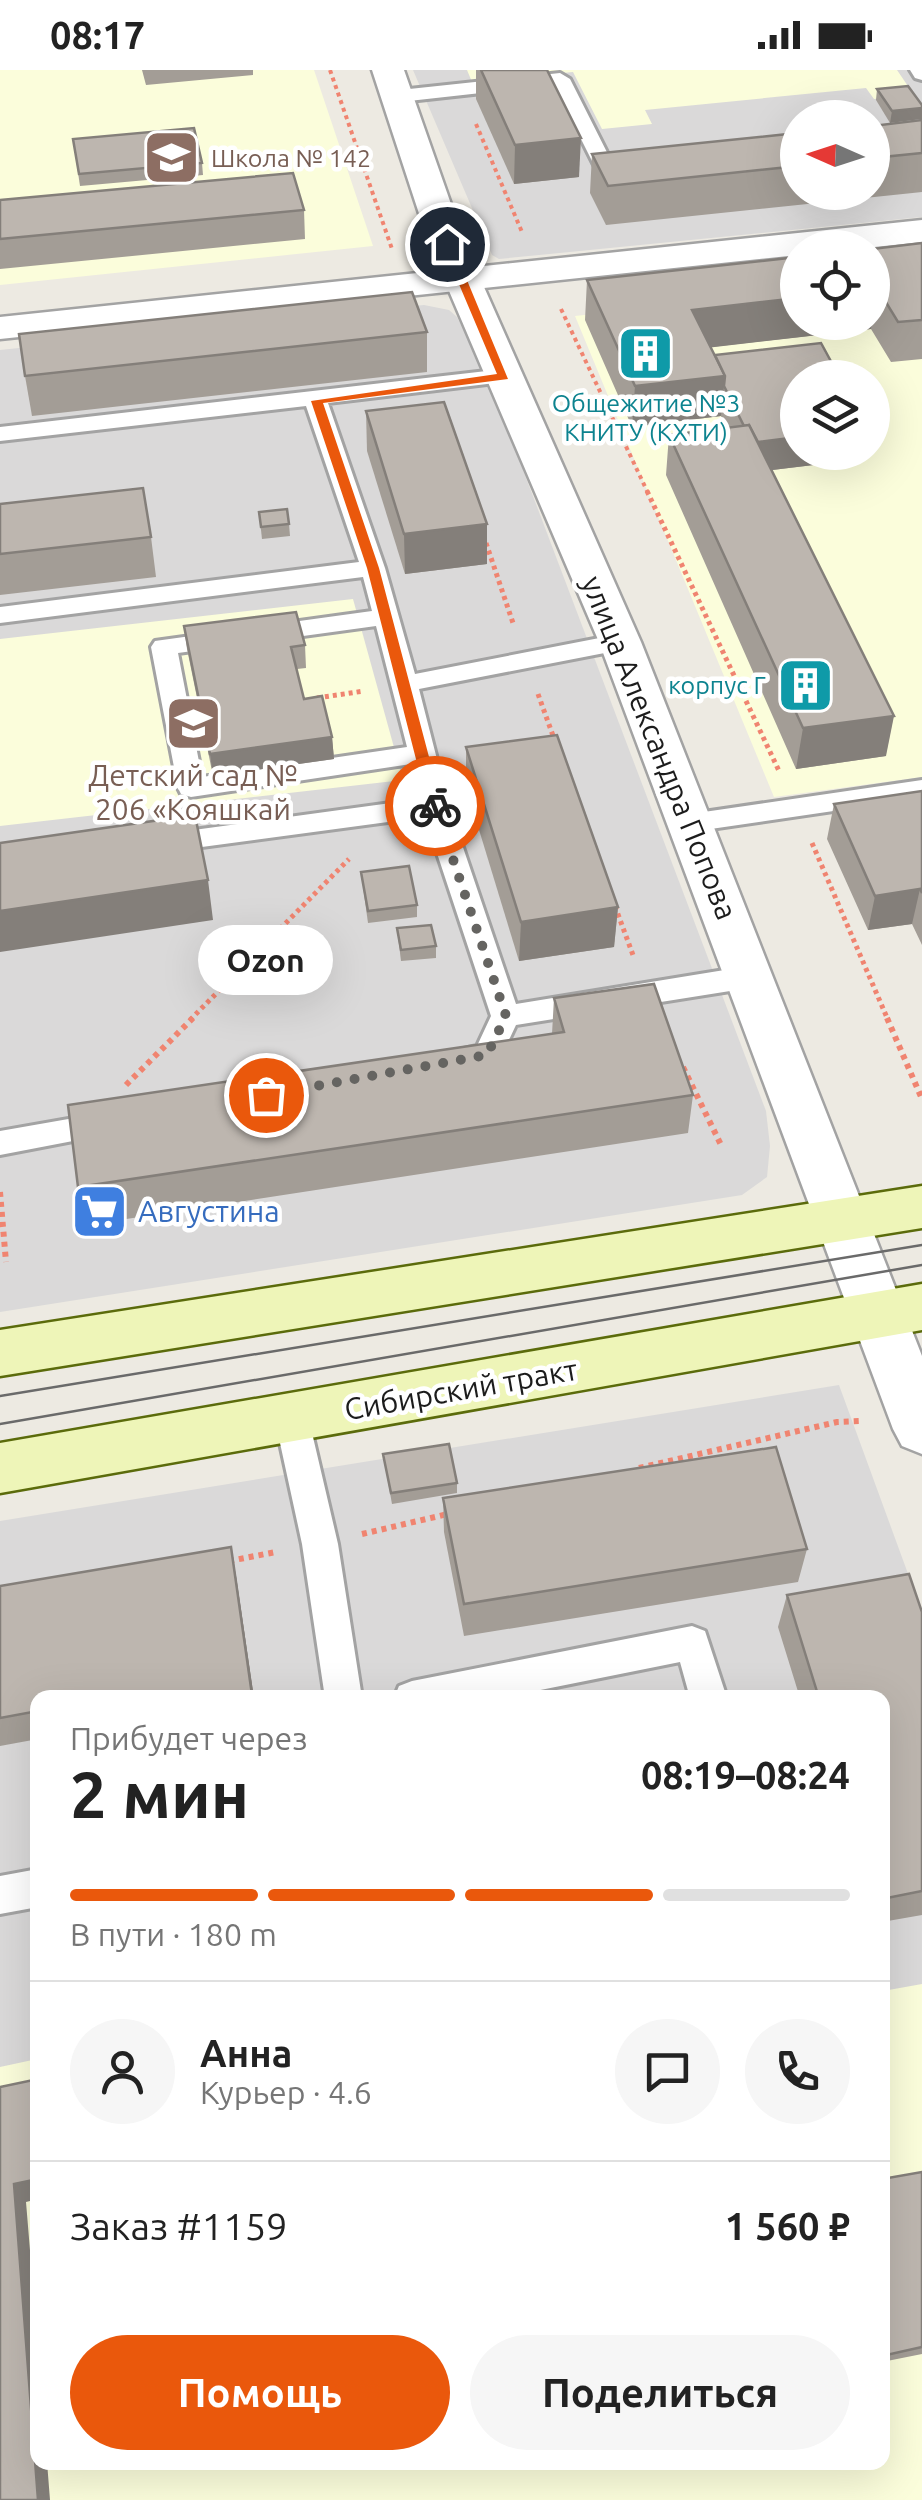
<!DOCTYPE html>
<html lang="ru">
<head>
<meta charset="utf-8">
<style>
  body { margin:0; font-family:Ubuntu,sans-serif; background:#f6f6f6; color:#222; height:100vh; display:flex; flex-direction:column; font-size:38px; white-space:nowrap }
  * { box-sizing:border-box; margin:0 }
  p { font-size:32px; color:#767676 }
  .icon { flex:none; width:55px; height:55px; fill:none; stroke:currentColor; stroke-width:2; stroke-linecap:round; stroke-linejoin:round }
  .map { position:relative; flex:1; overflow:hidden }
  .side { position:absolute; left:30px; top:1620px; width:860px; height:780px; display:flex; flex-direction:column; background:#fff; border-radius:20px; box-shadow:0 10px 40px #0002 }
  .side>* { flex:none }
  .needle { width:65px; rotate:273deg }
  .controls { position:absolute; left:780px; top:30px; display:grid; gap:20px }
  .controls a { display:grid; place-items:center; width:110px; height:110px; border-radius:50%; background:#fff; box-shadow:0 10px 40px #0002; font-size:50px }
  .pin { position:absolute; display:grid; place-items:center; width:85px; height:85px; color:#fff; margin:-42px; border:5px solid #fff; border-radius:50%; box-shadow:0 2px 10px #0007 }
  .courier { position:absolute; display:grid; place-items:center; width:100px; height:100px; margin:-50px; border:8px solid #ea580c; border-radius:50%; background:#fff; color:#222; box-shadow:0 2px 12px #0007 }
  .bubble { position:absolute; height:70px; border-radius:35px; background:#fff; box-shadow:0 10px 40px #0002; font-size:32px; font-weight:600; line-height:70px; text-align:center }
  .headline em { font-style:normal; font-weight:600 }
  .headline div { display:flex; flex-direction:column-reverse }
  .headline { display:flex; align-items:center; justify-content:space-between; height:170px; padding:0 40px }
  h1 { font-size:65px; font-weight:600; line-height:75px }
  .bar { display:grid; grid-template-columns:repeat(4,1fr); gap:15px 10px; align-content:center; height:120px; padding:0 40px }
  .bar i { height:12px; border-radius:8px; background:#e0e0e0 }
  .bar .selected { background:#ea580c }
  .bar p { grid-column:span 4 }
  .line { display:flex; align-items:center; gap:25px; padding:0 40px; border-top:2px solid #e0e0e0 }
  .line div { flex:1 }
  .round { display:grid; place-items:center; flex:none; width:105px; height:105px; border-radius:52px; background:#f6f6f6 }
  .button { display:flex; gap:20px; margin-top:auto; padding:20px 40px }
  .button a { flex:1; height:115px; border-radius:60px; background:#ea580c; color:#fff; font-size:40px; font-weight:600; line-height:115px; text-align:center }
  .button a+a { background:#f6f6f6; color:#222 }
  .status { display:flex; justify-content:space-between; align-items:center; height:70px; padding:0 50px; background:#fff; direction:ltr }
  .status svg { height:28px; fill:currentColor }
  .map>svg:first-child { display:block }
  .residential { fill:#dad9d9; fill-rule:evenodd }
  .education { fill:#fbfddb; fill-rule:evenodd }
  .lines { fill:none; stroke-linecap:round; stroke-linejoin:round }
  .service-casing { stroke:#a3a3a3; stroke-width:6 }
  .minor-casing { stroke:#a3a3a3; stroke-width:5 }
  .tertiary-casing { stroke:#a3a3a3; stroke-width:5 }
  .secondary-casing { stroke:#5b6b0b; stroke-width:5 }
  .path-far2 { stroke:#f08470; stroke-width:4; stroke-dasharray:4 4; stroke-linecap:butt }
  .path-far1 { stroke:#f08470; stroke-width:5; stroke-dasharray:4 4; stroke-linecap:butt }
  .path { stroke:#f08470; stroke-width:6; stroke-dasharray:5 5; stroke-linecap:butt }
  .service { fill:#fff; fill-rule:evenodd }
  .minor { fill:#fff; fill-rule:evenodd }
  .tertiary { fill:#fff; fill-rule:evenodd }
  .secondary { fill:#eef5b8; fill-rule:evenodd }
  .tram { stroke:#6a6a6a; stroke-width:2.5 }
  .wall { fill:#a39d96 }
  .shaded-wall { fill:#847f7a }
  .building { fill:#bdb6af; stroke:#847f7a; stroke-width:2.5 }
  .route { fill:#ea580c }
  .done { stroke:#656461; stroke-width:10; stroke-dasharray:0 18 }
  .labels { text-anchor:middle; stroke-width:9; stroke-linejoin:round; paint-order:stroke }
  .far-education-label { font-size:25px; fill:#785e54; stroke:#fff; text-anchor:start }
  .far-culture-label { font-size:25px; fill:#0d838f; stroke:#fff }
  .street-label { font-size:30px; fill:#1c1c1c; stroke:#fff }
  .education-label { font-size:30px; fill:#785e54; stroke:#fff }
  .shop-label { font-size:30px; fill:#366cbe; stroke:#fff; text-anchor:start }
</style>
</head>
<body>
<div class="status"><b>08:17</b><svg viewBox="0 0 49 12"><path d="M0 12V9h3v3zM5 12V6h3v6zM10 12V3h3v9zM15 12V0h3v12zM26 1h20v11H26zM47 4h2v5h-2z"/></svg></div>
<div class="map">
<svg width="922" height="2430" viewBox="0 0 922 2430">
  <rect width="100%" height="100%" fill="#edeae2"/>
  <!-- residential -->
  <g class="residential">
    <path d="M413,0h509v147l-423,42 -7,-4zM798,48h74v74h-74z"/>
    <polygon points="424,235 449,240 457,247 489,310 766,1041 770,1076 767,1107 742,1125 0,1242 0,280"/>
    <path d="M839,1315l83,227v888h-922v-979zM38,1628h844v764h-844z"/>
  </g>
  <!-- education -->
  <g class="education">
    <polygon points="0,0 314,0 373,176 0,215"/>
    <polygon points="467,0 897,0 914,25 874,29 866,18 645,40 652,54 602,59 573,2 472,12"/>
    <path d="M922,208v499l-148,20 -199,-481 222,-25 1,31h74zM798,308h74v74h-74z"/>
    <polygon points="353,529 403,710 0,756 0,569"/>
    <polygon points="922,1914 922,2430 0,2430 0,1997 37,1989 38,2392 882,2392 883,1921"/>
  </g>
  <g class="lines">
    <defs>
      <g id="service">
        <polygon points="910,0 922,0 922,10 915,8"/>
        <polygon points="560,3 570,9 620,108 629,114 626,118 606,119 554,15 400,32 390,26 400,20"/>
        <path d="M504,299l8,2 3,5 -3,5 -184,22 57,165 30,106 205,-40 13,8 -13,8 -201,39 30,117 67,198 233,-38 10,4 5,7 -5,7 -10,4 -233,37 -18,38 -41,9 -11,-3 -4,-8 4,-8 31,-7 14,-30 -66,-199 -268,36 -10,-2 -4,-7 4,-7 10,-2 263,-36 -9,-35 -220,33 -10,-3 -3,-6 -27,-141 4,-6 217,-30 -9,-34 -363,46v-16l359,-45 -53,-156 -306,35v-14zM376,556l31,121 -205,30 -24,-124z"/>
        <polygon points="922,710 922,728 690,762 680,760 676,753 680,746 690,744"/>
        <polygon points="114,1041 125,1045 129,1053 125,1061 0,1085 0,1061"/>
        <polygon points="292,1336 304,1340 309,1350 338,1474 362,1628 325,1628 302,1474 275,1350 280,1340"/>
        <polygon points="692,1556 705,1561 727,1628 690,1628 680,1592 501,1628 394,1628 399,1616 412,1611"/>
        <polygon points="38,1799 38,1837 0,1844 0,1806"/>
      </g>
      <polygon id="minor" points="372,0 404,0 465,174 641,572 922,1286 922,1384 902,1376 893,1359 599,572 429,174"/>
      <polygon id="tertiary" points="922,150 922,172 865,178 798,178 798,185 0,269 0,247"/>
      <g id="secondary">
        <polygon points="922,1116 922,1158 0,1306 0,1260"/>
        <polygon points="922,1214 922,1260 0,1423 0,1373"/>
      </g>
    </defs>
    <!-- service casing -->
    <use href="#service" class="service-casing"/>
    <!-- minor casing -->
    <use href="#minor" class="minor-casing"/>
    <!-- tertiary casing -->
    <use href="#tertiary" class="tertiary-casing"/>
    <!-- secondary casing -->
    <use href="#secondary" class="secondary-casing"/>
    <!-- path-far2 -->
    <g class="path-far2">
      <polyline points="330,0 392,179"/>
      <polyline points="476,54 522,162"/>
      <polyline points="561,239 648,423"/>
    </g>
    <!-- path-far1 -->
    <g class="path-far1">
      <polyline points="647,421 780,703"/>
      <polyline points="486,473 514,556"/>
      <polyline points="538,624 556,674"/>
      <polyline points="317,628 364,621"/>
      <polyline points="812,773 888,950"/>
      <polyline points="615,836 633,885"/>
      <polyline points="190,950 349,789"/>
    </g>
    <!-- path -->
    <g class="path">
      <polyline points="887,948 922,1029"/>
      <polyline points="683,997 722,1077"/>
      <polyline points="126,1015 193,948"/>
      <polyline points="0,1122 6,1192"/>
      <polyline points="639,1398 837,1352 861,1351"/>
      <polyline points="362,1464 452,1443"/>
      <polyline points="229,1491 276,1482"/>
    </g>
    <!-- service -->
    <use href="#service" class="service"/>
    <!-- minor -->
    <use href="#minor" class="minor"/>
    <!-- tertiary -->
    <use href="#tertiary" class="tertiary"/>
    <!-- secondary -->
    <use href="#secondary" class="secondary"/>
    <!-- tram -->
    <g class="tram">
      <polyline points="0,1326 922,1175"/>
      <polyline points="0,1354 922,1195"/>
    </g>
  </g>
  <!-- wall -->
  <g class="wall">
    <polygon points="142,0 253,0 253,5 146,15"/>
    <polygon points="476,0 547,0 579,107 514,114 476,29"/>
    <polygon points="877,19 922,35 890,53 876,30"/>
    <polygon points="922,50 922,122 606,155 590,123 592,84 798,63 798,122 872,122 872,56"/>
    <polygon points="73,69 202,93 203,105 80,116"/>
    <polygon points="0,130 304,140 305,169 0,199"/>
    <polygon points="922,173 922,289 891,292 871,259 711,277 715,285 863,389 772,400 886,686 796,699 666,405 669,365 726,358 721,346 632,357 585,250 587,210 798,252 872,252 872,179"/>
    <polygon points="427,262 427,302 32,346 25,306"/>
    <polygon points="366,341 487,454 487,494 405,504 367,381"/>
    <polygon points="0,434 151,467 156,507 0,525"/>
    <polygon points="259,442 289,454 290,466 262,469"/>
    <polygon points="184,556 305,575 306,598 297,599 304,629 332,667 334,689 213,706 187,579"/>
    <polygon points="466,677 618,837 614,877 519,891 466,717"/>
    <polygon points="922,721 922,875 912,854 868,860 827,769 834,734"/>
    <polygon points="361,802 417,835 417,847 368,853"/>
    <polygon points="397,858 436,876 436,888 401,891"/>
    <polygon points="554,928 693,1025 688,1063 87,1155 78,1117 552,964"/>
    <polygon points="383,1384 457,1413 457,1423 392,1434"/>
    <polygon points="443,1428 807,1479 798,1512 464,1566 444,1462"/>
    <polygon points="236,1506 254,1628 38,1628 38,1669 0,1676 0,1516"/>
    <polygon points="787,1525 922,1542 922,1845 882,1852 882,1628 800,1628 778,1557"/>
    <polygon points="922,2102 922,2284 882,2292 882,2109"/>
  </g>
  <!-- shaded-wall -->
  <g class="shaded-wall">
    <polygon points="922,38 922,49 890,53 892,41"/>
    <polygon points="581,68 579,107 514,114 515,75"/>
    <polygon points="878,219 872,252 872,220"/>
    <polygon points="798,228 798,252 872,252 871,259 689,280 692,240"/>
    <polygon points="725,306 721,346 632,357 635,316"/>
    <polygon points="798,367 798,382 864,382 863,389 748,403 752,372"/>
    <polygon points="487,454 487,494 405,504 404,464"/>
    <polygon points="894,646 886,686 796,699 803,658"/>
    <polygon points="332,667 334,689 213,706 210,684"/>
    <polygon points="208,810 213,850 0,882 0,841"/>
    <polygon points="920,819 912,854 868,860 875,826"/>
    <polygon points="618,837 614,877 519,891 521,852"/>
    <polygon points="231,1477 236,1506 254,1628 252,1625"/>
    <polygon points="38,2109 38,2129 26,2132 38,2277 38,2392 47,2392 50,2430 38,2430 14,2114"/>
  </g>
  <!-- building -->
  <g class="building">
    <polygon points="481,0 547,0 581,68 515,75"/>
    <polygon points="908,16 922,35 922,38 892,41 877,19"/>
    <polygon points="922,50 922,83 872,88 872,56"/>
    <polygon points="194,58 202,93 79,104 73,69"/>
    <polygon points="798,63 798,96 608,116 592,84"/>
    <polygon points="293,103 304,140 0,169 0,130"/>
    <polygon points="922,173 922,250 898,252 878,219 872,220 872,179"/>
    <polygon points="798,187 798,228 692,240 725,306 635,316 587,210"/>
    <polygon points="412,222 427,262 25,306 19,264"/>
    <polygon points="821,273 840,308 798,308 798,367 758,372 749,355 744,356 724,316 725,306 715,285"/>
    <polygon points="444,332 487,454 404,464 366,341"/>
    <polygon points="749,355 894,646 803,658 669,365"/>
    <polygon points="143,418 151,467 0,484 0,434"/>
    <polygon points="287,439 289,454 261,457 259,442"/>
    <polygon points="296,542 305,575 291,577 304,629 322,626 332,667 210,684 184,556"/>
    <polygon points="557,665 618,837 521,852 466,677"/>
    <polygon points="922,721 922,823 920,819 875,826 834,734"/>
    <polygon points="195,745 208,810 0,841 0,773"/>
    <polygon points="409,796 417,835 368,841 361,802"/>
    <polygon points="431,855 436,876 401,880 397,858"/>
    <polygon points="654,914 693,1025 78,1117 68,1035 564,962 554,928"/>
    <polygon points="449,1374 457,1413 391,1423 383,1384"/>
    <polygon points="776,1377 807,1479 464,1534 443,1428"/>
    <polygon points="231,1477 252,1625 239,1628 38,1628 38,1641 0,1648 0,1516"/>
    <polygon points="909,1504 922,1542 922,1821 882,1829 882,1628 819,1628 787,1525"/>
    <polygon points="38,2009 38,2109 14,2114 38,2430 0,2430 0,2017"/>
    <polygon points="922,2102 922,2277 882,2286 882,2109"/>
  </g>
  <!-- route -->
  <polygon class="route" points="447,171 452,174 508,309 323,333 379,498 442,736 435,740 428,736 367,498 311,331 497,304 442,174"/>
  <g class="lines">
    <!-- done -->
    <polyline class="done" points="266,1025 487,985 506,946 435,736"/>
  </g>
  <!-- icons -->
  <defs>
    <symbol id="school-square" viewBox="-11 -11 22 22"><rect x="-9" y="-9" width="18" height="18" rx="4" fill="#8d6e63" stroke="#fff"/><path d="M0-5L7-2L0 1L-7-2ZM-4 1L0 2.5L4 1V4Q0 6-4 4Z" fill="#fff"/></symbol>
    <symbol id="building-square" viewBox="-11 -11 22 22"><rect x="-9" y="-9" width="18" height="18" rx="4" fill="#0f9aa8" stroke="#fff"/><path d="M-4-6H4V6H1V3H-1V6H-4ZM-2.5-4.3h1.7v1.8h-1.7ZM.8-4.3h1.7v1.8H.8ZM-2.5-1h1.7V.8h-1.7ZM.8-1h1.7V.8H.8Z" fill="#fff"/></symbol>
    <symbol id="supermarket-square" viewBox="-11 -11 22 22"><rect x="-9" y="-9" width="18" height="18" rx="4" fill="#3f7fe0" stroke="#fff"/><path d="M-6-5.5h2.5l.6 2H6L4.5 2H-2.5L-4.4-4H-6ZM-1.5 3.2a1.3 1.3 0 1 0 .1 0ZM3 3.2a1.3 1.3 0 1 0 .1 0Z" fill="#fff"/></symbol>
  </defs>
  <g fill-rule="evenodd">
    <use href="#school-square" x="140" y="56" width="63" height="63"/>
    <use href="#building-square" x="614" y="252" width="63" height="63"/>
    <use href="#building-square" x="774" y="584" width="63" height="63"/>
    <use href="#school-square" x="162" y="622" width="63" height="63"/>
    <use href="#supermarket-square" x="68" y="1110" width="63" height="63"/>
  </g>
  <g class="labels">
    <!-- far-education labels -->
    <g class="far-education-label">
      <text x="211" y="97">Школа № 142</text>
    </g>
    <!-- far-culture labels -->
    <g class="far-culture-label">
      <text x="646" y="342">Общежитие №3<tspan x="646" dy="29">КНИТУ (КХТИ)</tspan></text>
      <text x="766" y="624" text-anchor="end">корпус Г</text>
    </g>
    <!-- street labels -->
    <g class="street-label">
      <text transform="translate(659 678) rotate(68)" y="10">улица Александра Попова</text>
      <text transform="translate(461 1320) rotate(-10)" y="10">Сибирский тракт</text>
    </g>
    <!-- education labels -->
    <g class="education-label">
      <text x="193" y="716">Детский сад №<tspan x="193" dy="34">206 «Кояшкай</tspan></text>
    </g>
    <!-- shop labels -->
    <g class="shop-label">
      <text x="138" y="1152">Августина</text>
    </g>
  </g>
</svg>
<div class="controls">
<a><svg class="needle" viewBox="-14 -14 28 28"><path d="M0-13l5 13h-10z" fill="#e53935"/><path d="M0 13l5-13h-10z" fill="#767676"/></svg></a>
<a><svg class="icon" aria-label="locate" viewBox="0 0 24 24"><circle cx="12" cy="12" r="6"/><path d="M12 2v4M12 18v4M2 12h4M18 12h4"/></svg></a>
<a><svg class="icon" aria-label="layers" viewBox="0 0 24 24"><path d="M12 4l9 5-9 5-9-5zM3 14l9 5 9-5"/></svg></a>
</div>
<div class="pin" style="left:266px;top:1025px;background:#ea580c"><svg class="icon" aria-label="bag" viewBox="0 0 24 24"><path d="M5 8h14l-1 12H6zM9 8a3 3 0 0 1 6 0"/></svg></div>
<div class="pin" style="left:447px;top:174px;background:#1f2937"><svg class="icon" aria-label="home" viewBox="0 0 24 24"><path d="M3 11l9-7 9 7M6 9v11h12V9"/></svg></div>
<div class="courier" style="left:435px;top:736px"><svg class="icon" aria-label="bike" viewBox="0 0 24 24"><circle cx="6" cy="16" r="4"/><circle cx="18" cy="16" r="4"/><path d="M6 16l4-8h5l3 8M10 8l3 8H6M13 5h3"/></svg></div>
<div class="bubble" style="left:198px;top:855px;width:135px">Ozon</div>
<section class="side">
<div class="headline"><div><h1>2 мин</h1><p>Прибудет через</p></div><em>08:19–08:24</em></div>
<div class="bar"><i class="selected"></i><i class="selected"></i><i class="selected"></i><i></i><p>В пути · 180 m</p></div>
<div class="line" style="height:180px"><a class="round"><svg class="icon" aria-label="person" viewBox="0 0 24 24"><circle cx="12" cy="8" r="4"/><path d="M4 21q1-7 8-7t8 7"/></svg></a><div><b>Анна</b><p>Курьер · 4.6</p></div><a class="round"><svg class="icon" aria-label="chat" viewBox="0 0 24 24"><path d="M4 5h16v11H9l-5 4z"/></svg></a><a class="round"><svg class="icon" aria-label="phone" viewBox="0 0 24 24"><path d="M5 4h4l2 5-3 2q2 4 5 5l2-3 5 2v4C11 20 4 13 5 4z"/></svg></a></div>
<div class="line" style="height:130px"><div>Заказ #1159</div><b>1 560 ₽</b></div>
<div class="button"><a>Помощь</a><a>Поделиться</a></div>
</section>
</div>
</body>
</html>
